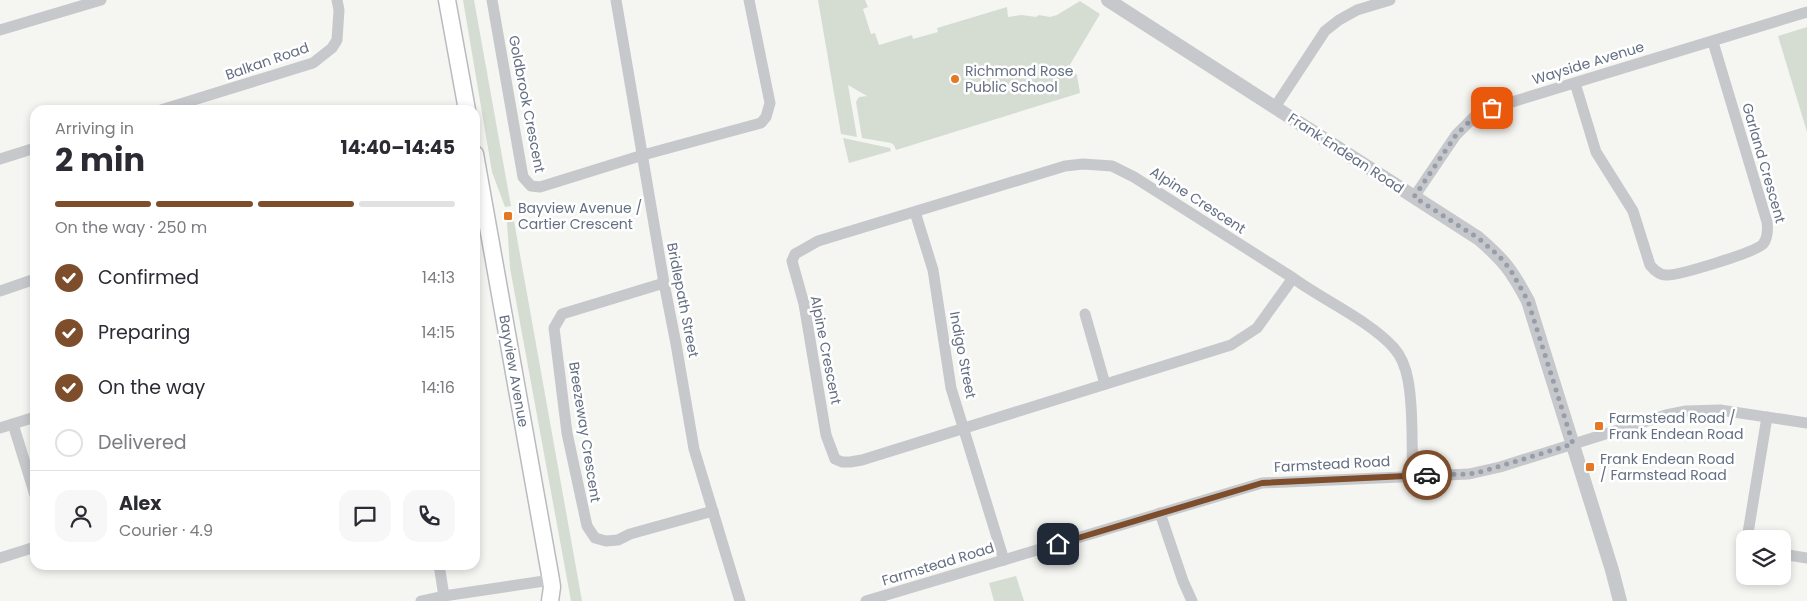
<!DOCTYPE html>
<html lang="en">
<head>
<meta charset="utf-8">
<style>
  body { margin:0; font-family:Poppins,sans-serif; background:#f7f7f7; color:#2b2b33; height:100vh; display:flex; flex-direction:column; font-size:19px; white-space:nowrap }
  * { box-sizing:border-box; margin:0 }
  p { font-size:16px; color:#7c7c81 }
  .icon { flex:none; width:28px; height:28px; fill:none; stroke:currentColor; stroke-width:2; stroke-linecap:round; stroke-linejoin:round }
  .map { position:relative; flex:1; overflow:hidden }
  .details { position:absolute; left:30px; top:105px; width:450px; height:465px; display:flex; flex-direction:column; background:#fff; border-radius:15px; box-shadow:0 2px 8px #0003 }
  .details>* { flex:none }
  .fabs { position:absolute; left:1736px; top:530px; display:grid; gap:10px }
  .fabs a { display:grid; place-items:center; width:55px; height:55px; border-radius:10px; background:#fff; box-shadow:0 2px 8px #0003; font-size:25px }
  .pin { position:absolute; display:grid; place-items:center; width:42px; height:42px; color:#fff; margin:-21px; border-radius:10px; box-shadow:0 2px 8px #0006 }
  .courier { position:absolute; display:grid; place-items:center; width:50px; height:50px; margin:-25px; border:4px solid #7e4e2c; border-radius:50%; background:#fff; color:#222; box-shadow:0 1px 6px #0007 }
  .head em { font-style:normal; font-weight:700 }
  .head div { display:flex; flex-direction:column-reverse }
  .head { display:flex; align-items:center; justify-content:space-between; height:85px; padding:0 25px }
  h1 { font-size:32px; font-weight:700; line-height:38px }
  .bar { display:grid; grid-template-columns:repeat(4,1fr); gap:8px 5px; align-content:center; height:60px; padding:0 25px }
  .bar i { height:6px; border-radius:4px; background:#e1e1e2 }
  .bar .selected { background:#7e4e2c }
  .bar p { grid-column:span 4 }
  .line { display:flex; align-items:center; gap:12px; padding:0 25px; border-top:1px solid #e1e1e2 }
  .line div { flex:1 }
  .round { display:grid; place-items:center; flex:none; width:52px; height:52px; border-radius:15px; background:#f7f7f7 }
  ol { padding:0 25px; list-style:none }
  li { display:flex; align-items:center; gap:15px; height:55px }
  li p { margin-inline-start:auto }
  li .icon { padding:5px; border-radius:50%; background:#7e4e2c; color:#fff; stroke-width:4 }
  li:last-child { color:#7c7c81 }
  li i { width:28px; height:28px; border:2px solid #e1e1e2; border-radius:50% }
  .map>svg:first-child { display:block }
  .green { fill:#d5ddd3 }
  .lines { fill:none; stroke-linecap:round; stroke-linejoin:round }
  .secondary-casing { stroke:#b8bbc0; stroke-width:19 }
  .minor { stroke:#c6c8cc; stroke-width:11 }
  .tertiary { stroke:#c6c8cc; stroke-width:14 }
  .secondary { stroke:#fff; stroke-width:16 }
  .done { stroke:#979eaa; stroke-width:5; stroke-dasharray:0 9 }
  .route { stroke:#7e4e2c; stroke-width:6 }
  .poi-dot { fill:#e47824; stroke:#fff; stroke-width:2 }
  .labels { text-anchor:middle; stroke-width:5; stroke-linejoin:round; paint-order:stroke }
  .street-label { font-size:14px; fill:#646f83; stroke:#fff }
  .poi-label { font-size:14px; fill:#646f83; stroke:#fff; text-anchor:start }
</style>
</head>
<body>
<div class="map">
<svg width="1807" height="601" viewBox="0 0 1807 601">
  <rect width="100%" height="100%" fill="#f5f6f2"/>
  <!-- green -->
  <g class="green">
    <polygon points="463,0 474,0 511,206 505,207 492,172"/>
    <polygon points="818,0 865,0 868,7 863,9 871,34 875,33 879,45 912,35 913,39 938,32 937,28 1007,7 1008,17 1022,15 1036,17 1039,15 1050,17 1057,15 1080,1 1100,14 1068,68 1077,75 1080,93 896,150 894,145 891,143 862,138 856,102 859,97 867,96 848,85 857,137 841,134"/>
    <polygon points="1807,27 1807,132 1778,36"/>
    <polygon points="843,138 890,148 891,151 849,163"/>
    <polygon points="514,221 582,601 571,601 510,268 507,222"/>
    <polygon points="1016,576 1024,601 994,601 989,583"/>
  </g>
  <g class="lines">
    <defs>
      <g id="secondary">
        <polyline points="447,0 467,110"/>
        <polyline points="475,154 551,580 552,587 550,601"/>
      </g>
    </defs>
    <!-- secondary casing -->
    <use href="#secondary" class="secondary-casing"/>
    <!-- minor -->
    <g class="minor">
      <polyline points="492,0 523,177 531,186 540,187 643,155 761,123 766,117 770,103 749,0"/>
      <polyline points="616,0 664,283 676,344 694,449 740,601"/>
      <polyline points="0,30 101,0"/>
      <path d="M1575,83l21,69 37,59 17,54c4,5 9,10 16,10 12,1 90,-23 97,-31 5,-6 5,-14 4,-22l-54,-180"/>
      <polyline points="1275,107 1325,31 1339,20 1357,10 1390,0"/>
      <polyline points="161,110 313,63 332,48 337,40 339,10 337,0"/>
      <polyline points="0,159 35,148"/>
      <polyline points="1414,197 1456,135 1476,115 1492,108 1807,12"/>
      <polyline points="915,212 933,270 951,388 1004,560"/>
      <path d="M1293,278l-36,50 -26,17 -369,115 -12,2h-8l-7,-3 -9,-24 -22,-131 -12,-43 3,-7 23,-13 247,-75 18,-2 29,2 22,11 159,101c30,22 77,43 101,70 7,8 12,21 14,32 6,31 3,64 5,96"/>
      <polyline points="664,283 562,314 554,328 567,433 587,526 595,538 606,541 618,540 630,534 713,511"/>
      <polyline points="0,291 35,279"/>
      <polyline points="1085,314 1105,384"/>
      <polyline points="13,424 35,495"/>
      <polyline points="0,428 35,417"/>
      <polyline points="1160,513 1183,581 1192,601"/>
      <polyline points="1749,539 1748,533 1767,417"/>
      <polyline points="1782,554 1807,558"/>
      <polyline points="0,558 35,547"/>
      <polyline points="439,565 444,596"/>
      <polyline points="421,601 444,596 551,580"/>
      <polyline points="866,601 1262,483 1469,474 1500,467 1666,415 1686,411 1720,410 1807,423"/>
    </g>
    <!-- tertiary -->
    <path class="tertiary" d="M1108,0l370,238c26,22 34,33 50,63l84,269 8,31"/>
    <!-- secondary -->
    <use href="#secondary" class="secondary"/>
  </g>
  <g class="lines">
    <!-- done -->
    <polyline class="done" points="1427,475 1469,474 1484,471 1573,444 1528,301 1510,269 1499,256 1478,238 1414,197 1456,135 1476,115 1492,108"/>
    <!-- route -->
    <polyline class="route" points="1058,544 1262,483 1427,475"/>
  </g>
  <!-- markers -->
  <g class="poi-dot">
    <circle cx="955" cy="79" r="5"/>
    <rect x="503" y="211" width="10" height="10" rx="2.5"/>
    <rect x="1594" y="421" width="10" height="10" rx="2.5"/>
    <rect x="1585" y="462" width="10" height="10" rx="2.5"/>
  </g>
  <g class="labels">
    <!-- street labels -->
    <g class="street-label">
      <text transform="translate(267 61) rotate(-19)" y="5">Balkan Road</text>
      <text transform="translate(1588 63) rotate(-17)" y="5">Wayside Avenue</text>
      <text transform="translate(527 104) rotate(79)" y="5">Goldbrook Crescent</text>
      <text transform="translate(1346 153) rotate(33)" y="5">Frank Endean Road</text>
      <text transform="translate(1764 163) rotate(74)" y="5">Garland Crescent</text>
      <text transform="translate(1198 200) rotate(33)" y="5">Alpine Crescent</text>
      <text transform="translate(683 300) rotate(79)" y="5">Bridlepath Street</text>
      <text transform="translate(826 350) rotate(79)" y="5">Alpine Crescent</text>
      <text transform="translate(963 355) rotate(79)" y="5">Indigo Street</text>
      <text transform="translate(514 371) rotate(80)" y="5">Bayview Avenue</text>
      <text transform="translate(585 432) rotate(81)" y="5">Breezeway Crescent</text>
      <text transform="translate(1332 464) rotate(-3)" y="5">Farmstead Road</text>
      <text transform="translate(938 564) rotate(-17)" y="5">Farmstead Road</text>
    </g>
    <!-- poi labels -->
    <g class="poi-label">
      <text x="965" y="76">Richmond Rose<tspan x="965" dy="16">Public School</tspan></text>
      <text x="518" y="213">Bayview Avenue /<tspan x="518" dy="16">Cartier Crescent</tspan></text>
      <text x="1609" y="423">Farmstead Road /<tspan x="1609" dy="16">Frank Endean Road</tspan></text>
      <text x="1600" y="464">Frank Endean Road<tspan x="1600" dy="16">/ Farmstead Road</tspan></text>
    </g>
  </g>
</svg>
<div class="fabs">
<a><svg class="icon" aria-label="layers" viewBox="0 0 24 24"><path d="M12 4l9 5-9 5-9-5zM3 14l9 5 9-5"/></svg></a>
</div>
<div class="pin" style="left:1492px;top:108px;background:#ea580c"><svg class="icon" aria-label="bag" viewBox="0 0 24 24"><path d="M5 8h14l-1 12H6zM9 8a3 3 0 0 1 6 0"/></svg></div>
<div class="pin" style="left:1058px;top:544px;background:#1f2937"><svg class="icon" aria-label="home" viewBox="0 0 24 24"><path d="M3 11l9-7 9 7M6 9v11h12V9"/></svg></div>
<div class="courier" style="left:1427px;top:475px"><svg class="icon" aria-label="car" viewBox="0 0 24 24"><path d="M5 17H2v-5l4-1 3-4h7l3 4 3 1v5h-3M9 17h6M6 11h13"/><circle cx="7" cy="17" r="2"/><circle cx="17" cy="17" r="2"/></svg></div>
<section class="details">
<div class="head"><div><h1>2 min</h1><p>Arriving in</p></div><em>14:40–14:45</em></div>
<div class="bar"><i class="selected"></i><i class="selected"></i><i class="selected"></i><i></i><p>On the way · 250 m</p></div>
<ol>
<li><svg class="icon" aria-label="check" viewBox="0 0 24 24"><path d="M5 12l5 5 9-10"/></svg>Confirmed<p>14:13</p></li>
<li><svg class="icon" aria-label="check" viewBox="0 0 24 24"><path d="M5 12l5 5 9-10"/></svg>Preparing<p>14:15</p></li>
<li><svg class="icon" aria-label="check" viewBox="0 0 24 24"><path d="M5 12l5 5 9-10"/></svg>On the way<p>14:16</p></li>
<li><i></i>Delivered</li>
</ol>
<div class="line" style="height:90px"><a class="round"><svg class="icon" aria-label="person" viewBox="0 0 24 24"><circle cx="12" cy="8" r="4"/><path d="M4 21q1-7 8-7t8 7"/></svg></a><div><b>Alex</b><p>Courier · 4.9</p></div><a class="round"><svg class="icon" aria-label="chat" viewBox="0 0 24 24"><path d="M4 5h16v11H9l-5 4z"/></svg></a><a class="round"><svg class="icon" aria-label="phone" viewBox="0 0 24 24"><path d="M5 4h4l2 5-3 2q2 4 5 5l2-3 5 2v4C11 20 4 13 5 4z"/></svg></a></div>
</section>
</div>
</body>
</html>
